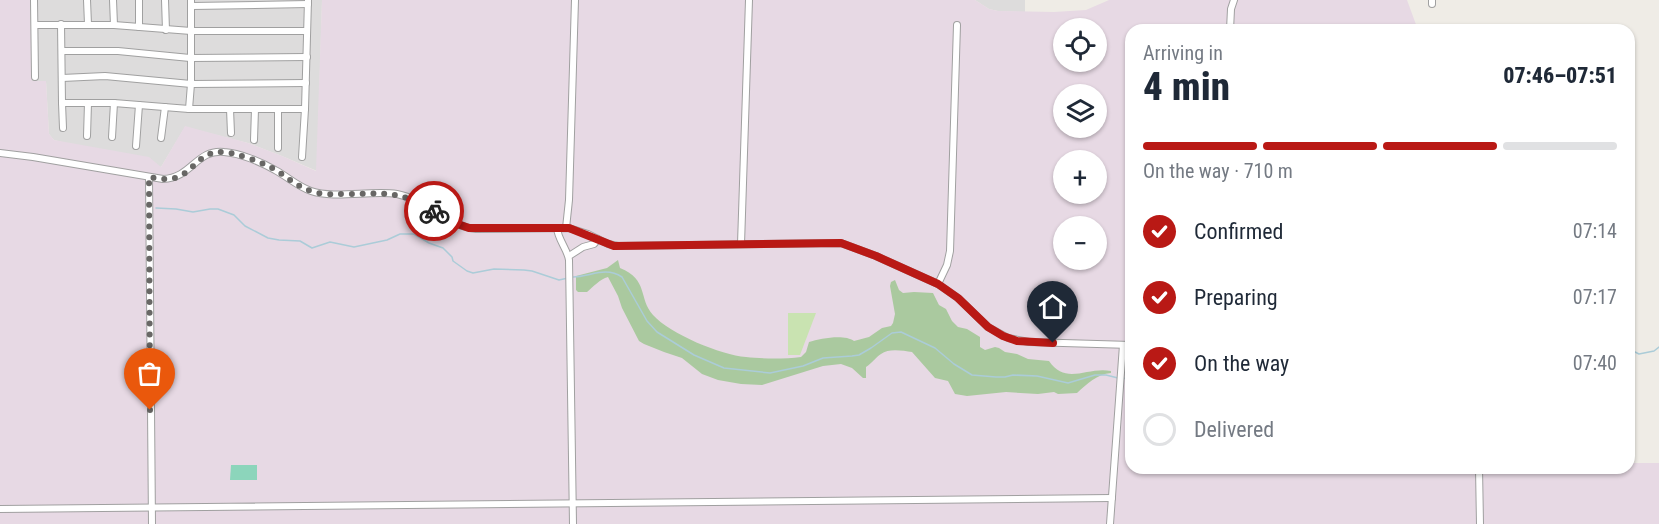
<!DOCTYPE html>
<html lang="en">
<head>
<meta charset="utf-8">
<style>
  body { margin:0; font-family:"Roboto Condensed",sans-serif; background:#f2f2f3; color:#1f2937; height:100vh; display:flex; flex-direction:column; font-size:22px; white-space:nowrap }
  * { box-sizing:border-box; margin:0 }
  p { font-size:20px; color:#747a83 }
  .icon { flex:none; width:33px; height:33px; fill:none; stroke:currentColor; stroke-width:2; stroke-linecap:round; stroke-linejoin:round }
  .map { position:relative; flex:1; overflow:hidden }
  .sheet { position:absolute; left:1125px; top:24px; width:510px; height:450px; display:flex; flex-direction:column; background:#fff; border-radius:18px; box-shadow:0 2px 4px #0004 }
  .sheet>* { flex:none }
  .controls { position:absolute; left:1053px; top:18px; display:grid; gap:12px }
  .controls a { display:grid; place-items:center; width:54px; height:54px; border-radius:50%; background:#fff; box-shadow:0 2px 4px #0004; font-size:30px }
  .pin { position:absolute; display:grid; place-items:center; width:51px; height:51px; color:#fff; margin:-62px -26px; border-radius:50% 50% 50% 0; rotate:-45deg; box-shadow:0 0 6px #0007 }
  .pin .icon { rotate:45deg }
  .courier { position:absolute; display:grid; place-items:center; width:60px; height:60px; margin:-30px; border:4px solid #b91915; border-radius:50%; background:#fff; color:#222; box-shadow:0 2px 8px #0007 }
  .overview em { font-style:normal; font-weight:800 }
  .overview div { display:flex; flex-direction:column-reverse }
  .overview { display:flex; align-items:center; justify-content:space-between; height:102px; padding:0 18px }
  h1 { font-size:39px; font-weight:800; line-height:45px }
  .bar { display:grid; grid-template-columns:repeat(4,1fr); gap:9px 6px; align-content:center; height:72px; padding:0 18px }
  .bar i { height:8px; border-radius:4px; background:#e0e1e3 }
  .bar .active { background:#b91915 }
  .bar p { grid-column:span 4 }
  ol { padding:0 18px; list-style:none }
  li { display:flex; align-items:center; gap:18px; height:66px }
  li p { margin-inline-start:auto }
  li .icon { padding:6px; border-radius:50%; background:#b91915; color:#fff; stroke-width:4 }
  li:last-child { color:#747a83 }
  li i { width:33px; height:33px; border:3px solid #e0e1e3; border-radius:50% }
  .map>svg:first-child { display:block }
  .residential { fill:#dddcdc }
  .industrial { fill:#e7d9e4; fill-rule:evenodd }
  .grass { fill:#c9e3b1 }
  .forest { fill:#aac99f }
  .pitch { fill:#8cd5bb }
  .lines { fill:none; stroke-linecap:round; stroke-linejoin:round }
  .stream { stroke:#abccd8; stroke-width:1.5 }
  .minor-casing { stroke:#a0a0a0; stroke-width:8 }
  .minor { stroke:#fff; stroke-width:6 }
  .done { stroke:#686765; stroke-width:6; stroke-dasharray:0 10.8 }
  .route { stroke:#b91915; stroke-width:8 }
</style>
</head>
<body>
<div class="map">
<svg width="1659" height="524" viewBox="0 0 1659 524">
  <rect width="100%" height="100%" fill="#efece6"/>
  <!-- residential -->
  <g class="residential">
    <polygon points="30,0 322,0 317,171 282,156 248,143 185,127 161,167 54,140 49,134 46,81 32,82"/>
    <polygon points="975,0 1025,0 1025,12 998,11 989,9"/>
  </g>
  <!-- industrial -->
  <path class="industrial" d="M0,0h30l2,81h14l3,53 5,6 95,17 12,10 24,-41 63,17 34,13 34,15 6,-171h653l14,9 9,2 56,1 32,-2 23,-10h298l11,30h-287v438h498v-5h30v61h-1659zM1064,28h32v34h-32zM1064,94h32v34h-32zM1064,160h32v34h-32zM1064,226h32v34h-32z"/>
  <!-- grass -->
  <polygon class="grass" points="788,313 816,313 800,355 788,355"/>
  <!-- forest -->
  <path class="forest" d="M618,260l2,8c29,12 18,30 33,47 17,19 68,40 93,42 17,2 39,2 55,0l5,-5 3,-10c12,-4 36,-8 45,-1l15,-4 13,-9 9,-2 2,-3 2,-9 -5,-28 1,-4 4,-2 4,10 4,3 11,-1 19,1 6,12 7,4 6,12 6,6 9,2 13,8v10l5,3 10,-3 4,1 6,4 12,2 11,5 21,2c17,25 39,5 62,10v2c-14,1 -24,11 -34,20l-19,1 -4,-2 -16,2 -32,-2 -39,4 -12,-2 -7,-13 -13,-3 -23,-26c-9,-1 -23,-4 -31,2 -5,3 -9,9 -15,13v11h-3l-11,-10 -11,-4 -18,2 -61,19 -21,-1 -23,-4 -16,-6 -20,-16 -18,-6 -20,-8 -5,-3 -17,-33 -4,-12 -10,-19c-8,2 -15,10 -21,15h-9l-2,-2v-14l31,-8z"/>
  <!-- pitch -->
  <polygon class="pitch" points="231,465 257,465 257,480 230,480"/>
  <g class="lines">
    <!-- stream -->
    <g class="stream">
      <polyline points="156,208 176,209 193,212 210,209 218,209 234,215 245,226 268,238 279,240 300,241 312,248 330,242 354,247 387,240 400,234 414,234 429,243 443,248 452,257 453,261 467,271 473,273 494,269 524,270 532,271 559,280 568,278"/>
      <path d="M573,277c17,0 32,-11 49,0l25,44 10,11 37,23 30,13 46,5 33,-7 20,-8 29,-2 7,-1 12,-7 21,-15 9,-1 34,16 19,16 18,11 24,2h9l8,-2 24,1 31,7 27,-8h11l12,3"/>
      <polyline points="1629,349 1639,354 1654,351 1659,347"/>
      <polyline points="1123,378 1131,380"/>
    </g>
    <defs>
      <g id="minor">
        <polyline points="34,0 35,77"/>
        <polyline points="87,0 88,24"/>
        <polyline points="113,0 114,25"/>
        <polyline points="139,0 139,27"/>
        <polyline points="165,0 166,30"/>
        <polyline points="191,0 191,84 189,109 305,109"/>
        <polyline points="1432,0 1432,4"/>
        <polyline points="192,6 308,4"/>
        <polyline points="61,24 62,103 114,103 189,109"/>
        <polyline points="35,25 114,25 191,31 307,31"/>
        <polyline points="1230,30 1231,9 1234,0"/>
        <polyline points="62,51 118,51 190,58 307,57"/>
        <polyline points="62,78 105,76 191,84 306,83"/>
        <polyline points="62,103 63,128"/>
        <polyline points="230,109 231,133"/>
        <polyline points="278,109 278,148"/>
        <polyline points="87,136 88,103"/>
        <polyline points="112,137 114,103"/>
        <polyline points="161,138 165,107"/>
        <polyline points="254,140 255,109"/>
        <polyline points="136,146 139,105"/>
        <path d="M0,153l33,4 130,22c29,-1 33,-30 61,-27 16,1 37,10 51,18 13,7 22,16 36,21 23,8 61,-1 86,3 30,6 49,32 79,35l93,-1 19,6 20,10 10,2 223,-3 35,13 62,28 20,14 30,29 20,11 21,4 102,3"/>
        <polyline points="302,157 305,109 308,0"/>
        <polyline points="149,177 152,524"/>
        <path d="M557,228c1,12 10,20 12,32l4,264"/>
        <polyline points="566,228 569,200 575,0"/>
        <polyline points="741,244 749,0"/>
        <polyline points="569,256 583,247 594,244 598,239"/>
        <polyline points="938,284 947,265 950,251 957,25"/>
        <polyline points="1479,468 1480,524"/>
        <polyline points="0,509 1112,498"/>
        <polyline points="1110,524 1123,345"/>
      </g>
    </defs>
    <!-- minor casing -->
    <use href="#minor" class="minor-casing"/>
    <!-- minor -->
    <use href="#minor" class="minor"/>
  </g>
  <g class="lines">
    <!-- done -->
    <path class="done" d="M150,410l-1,-233c10,2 21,4 31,-1 14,-7 21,-23 38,-24 16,-1 47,11 61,20 11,8 21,16 35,20 9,3 19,2 27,2 40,0 58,-5 93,17"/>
    <!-- route -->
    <polyline class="route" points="434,211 452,222 469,228 569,228 614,246 841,243 876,256 938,284 958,298 988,327 1003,336 1017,341 1053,343"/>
  </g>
</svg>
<div class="controls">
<a><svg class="icon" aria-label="locate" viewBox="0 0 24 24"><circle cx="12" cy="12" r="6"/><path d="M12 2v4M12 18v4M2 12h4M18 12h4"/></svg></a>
<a><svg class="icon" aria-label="layers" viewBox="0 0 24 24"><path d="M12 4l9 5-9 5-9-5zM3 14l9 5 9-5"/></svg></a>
<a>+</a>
<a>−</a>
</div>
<div class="pin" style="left:150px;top:410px;background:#ea580c"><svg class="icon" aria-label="bag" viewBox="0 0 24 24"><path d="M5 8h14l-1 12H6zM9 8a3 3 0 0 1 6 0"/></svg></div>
<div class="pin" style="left:1053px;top:343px;background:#1f2937"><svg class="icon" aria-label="home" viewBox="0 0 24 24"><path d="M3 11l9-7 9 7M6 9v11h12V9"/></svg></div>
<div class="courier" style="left:434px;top:211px"><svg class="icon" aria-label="bike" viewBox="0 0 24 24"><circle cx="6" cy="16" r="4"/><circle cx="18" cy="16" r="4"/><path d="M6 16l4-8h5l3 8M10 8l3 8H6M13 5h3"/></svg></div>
<section class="sheet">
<div class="overview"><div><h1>4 min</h1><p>Arriving in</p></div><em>07:46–07:51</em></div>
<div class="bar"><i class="active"></i><i class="active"></i><i class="active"></i><i></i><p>On the way · 710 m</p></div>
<ol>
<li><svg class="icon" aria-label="check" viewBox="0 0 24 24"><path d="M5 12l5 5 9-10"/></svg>Confirmed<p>07:14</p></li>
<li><svg class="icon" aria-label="check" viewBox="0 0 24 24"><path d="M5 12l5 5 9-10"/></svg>Preparing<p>07:17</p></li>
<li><svg class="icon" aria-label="check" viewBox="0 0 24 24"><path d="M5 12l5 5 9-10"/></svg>On the way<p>07:40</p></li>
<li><i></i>Delivered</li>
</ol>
</section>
</div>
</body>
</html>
